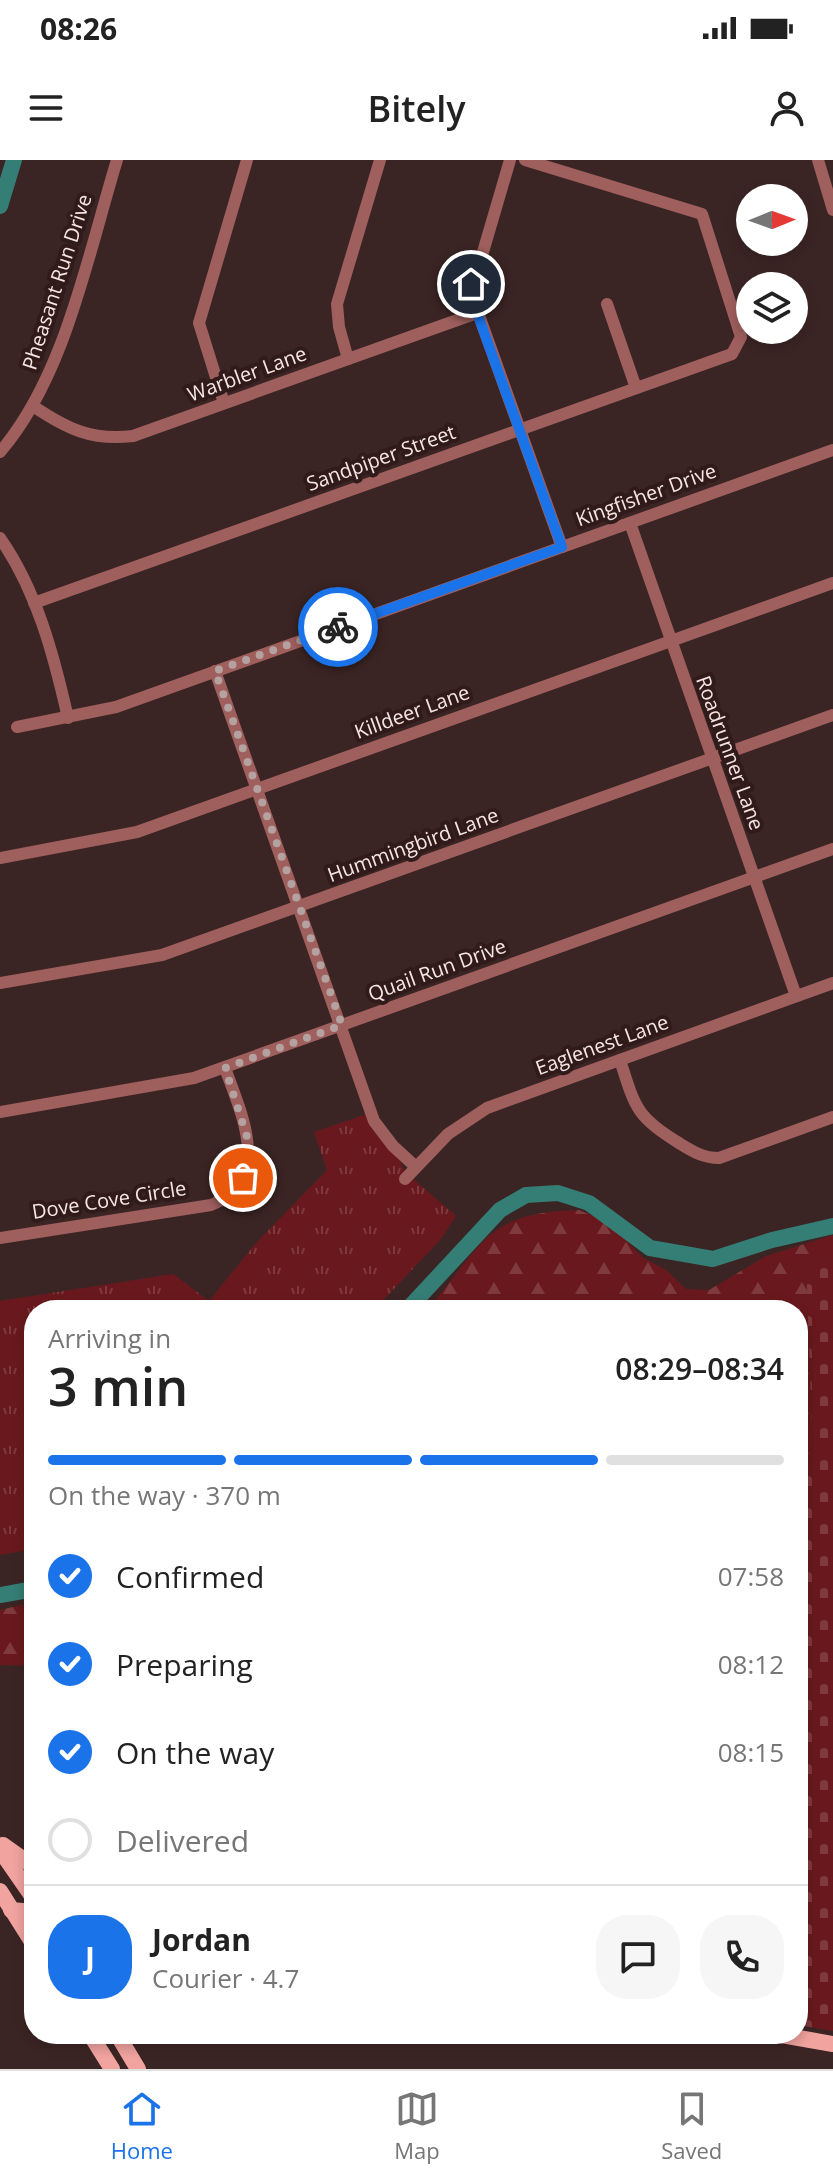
<!DOCTYPE html>
<html lang="en">
<head>
<meta charset="utf-8">
<style>
  body { margin:0; font-family:"Open Sans",sans-serif; background:#f6f6f6; color:#222; height:100vh; display:flex; flex-direction:column; font-size:30px; white-space:nowrap }
  * { box-sizing:border-box; margin:0 }
  p { font-size:26px; color:#767676 }
  .icon { flex:none; width:44px; height:44px; fill:none; stroke:currentColor; stroke-width:2; stroke-linecap:round; stroke-linejoin:round }
  .map { position:relative; flex:1; overflow:hidden }
  .drawer { position:absolute; left:24px; top:1140px; width:784px; height:744px; display:flex; flex-direction:column; background:#fff; border-radius:32px; box-shadow:0 4px 12px #0003 }
  .drawer>* { flex:none }
  .needle { width:52px; rotate:89deg }
  .controls { position:absolute; left:736px; top:24px; display:grid; gap:16px }
  .controls a { display:grid; place-items:center; width:72px; height:72px; border-radius:50%; background:#fff; box-shadow:0 4px 12px #0003; font-size:40px }
  .pin { position:absolute; display:grid; place-items:center; width:68px; height:68px; color:#fff; margin:-34px; border:4px solid #fff; border-radius:50%; box-shadow:0 2px 8px #0007 }
  .courier { position:absolute; display:grid; place-items:center; width:80px; height:80px; margin:-40px; border:6px solid #1a73e8; border-radius:50%; background:#fff; color:#222; box-shadow:0 2px 10px #0007 }
  .summary em { font-style:normal; font-weight:600 }
  .summary div { display:flex; flex-direction:column-reverse }
  .summary { display:flex; align-items:center; justify-content:space-between; height:136px; padding:0 24px }
  h1 { font-size:52px; font-weight:600; line-height:60px }
  .bar { display:grid; grid-template-columns:repeat(4,1fr); gap:12px 8px; align-content:center; height:96px; padding:0 24px }
  .bar i { height:10px; border-radius:6px; background:#e0e0e0 }
  .bar .current { background:#1a73e8 }
  .bar p { grid-column:span 4 }
  .line { display:flex; align-items:center; gap:20px; padding:0 24px; border-top:2px solid #e0e0e0 }
  .line div { flex:1 }
  .round { display:grid; place-items:center; flex:none; width:84px; height:84px; border-radius:32px; background:#f6f6f6 }
  ol { padding:0 24px; list-style:none }
  li { display:flex; align-items:center; gap:24px; height:88px }
  li p { margin-inline-start:auto }
  li .icon { padding:8px; border-radius:50%; background:#1a73e8; color:#fff; stroke-width:4 }
  li:last-child { color:#767676 }
  li i { width:44px; height:44px; border:4px solid #e0e0e0; border-radius:50% }
  .status { display:flex; justify-content:space-between; align-items:center; height:56px; padding:0 40px; background:#fff; direction:ltr }
  .status svg { height:22px; fill:currentColor }
  header { display:flex; justify-content:space-between; align-items:center; height:104px; padding:0 24px; background:#fff; font-size:36px; font-weight:600 }
  .tab-bar { display:flex; justify-content:space-around; align-items:center; height:112px; border-top:2px solid #e0e0e0; background:#fff; font-size:22px; color:#767676 }
  .tab-bar a { display:grid; justify-items:center; gap:4px }
  .tab-bar .current { color:#1a73e8 }
  .map>svg:first-child { display:block }
  .grass { fill:url(#grass-tufts) }
  .forest { fill:url(#forest-firs) }
  .cemetery { fill:url(#cemetery-stones) }
  .lines { fill:none; stroke-linecap:round; stroke-linejoin:round }
  .river { stroke:#357e75; stroke-width:16 }
  .minor { stroke:#9e5f5d; stroke-width:12 }
  .major { stroke:#f1a39f; stroke-width:16 }
  .done { stroke:#b4a2a1; stroke-width:8; stroke-dasharray:0 14.4 }
  .route { stroke:#1a73e8; stroke-width:10 }
  .labels { text-anchor:middle; stroke-width:8; stroke-linejoin:round; paint-order:stroke }
  .street-label { font-size:20px; fill:#f5e6e4; stroke:#311b1a }
</style>
</head>
<body>
<div class="status"><b>08:26</b><svg viewBox="0 0 49 12"><path d="M0 12V9h3v3zM5 12V6h3v6zM10 12V3h3v9zM15 12V0h3v12zM26 1h20v11H26zM47 4h2v5h-2z"/></svg></div>
<header><svg class="icon" aria-label="menu" viewBox="0 0 24 24"><path d="M4 6h16M4 12h16M4 18h16"/></svg>Bitely<svg class="icon" aria-label="person" viewBox="0 0 24 24"><circle cx="12" cy="8" r="4"/><path d="M4 21q1-7 8-7t8 7"/></svg></header>
<div class="map">
<svg width="833" height="1909" viewBox="0 0 833 1909">
  <defs>
    <pattern id="grass-tufts" width="24" height="20" patternUnits="userSpaceOnUse" patternTransform="scale(2)"><rect width="24" height="20" fill="#69191d"/><path d="M3 7l-1-3M5 7V3M7 7l1-3M15 17l-1-3M17 17v-4M19 17l1-3" fill="none" stroke="#7f3a3e"/></pattern>
    <pattern id="forest-firs" width="22" height="20" patternUnits="userSpaceOnUse" patternTransform="scale(2)"><rect width="22" height="20" fill="#69191d"/><path d="M5 1l3.5 6h-7zM16 11l3.5 6h-7z" fill="#7f3a3e"/></pattern>
    <pattern id="cemetery-stones" width="16" height="16" patternUnits="userSpaceOnUse" patternTransform="scale(2)"><rect width="16" height="16" fill="#69191d"/><path d="M2 7V4a2 2 0 0 1 4 0v3zM10 15v-3a2 2 0 0 1 4 0v3z" fill="#7f3a3e"/></pattern>
  </defs>
  <rect width="100%" height="100%" fill="#3b2524"/>
  <!-- grass -->
  <polygon class="grass" points="367,954 374,971 400,1000 404,1011 456,1056 441,1079 374,1150 34,1150 34,1389 0,1395 0,1141 173,1114 209,1141 256,1083 327,1010 314,972"/>
  <!-- forest -->
  <g class="forest">
    <path d="M579,1050l31,13 32,34 24,13 20,19 23,1 57,-34 67,-21v23l-27,5 7,194 -15,16v-163h-371c55,-63 56,-98 152,-100z"/>
    <polygon points="34,1442 34,1506 0,1505 0,1450"/>
  </g>
  <!-- cemetery -->
  <polygon class="cemetery" points="833,1098 833,1871 798,1865 798,1313 813,1297 806,1103"/>
  <g class="lines">
    <!-- river -->
    <g class="river">
      <polyline points="0,46 14,0"/>
      <polyline points="407,1150 500,1050 526,1035 558,1033 589,1043 650,1088 713,1099 772,1080 833,1066"/>
      <polyline points="0,1435 34,1429"/>
    </g>
    <!-- minor -->
    <g class="minor">
      <polyline points="510,0 471,133 562,387"/>
      <polyline points="818,0 833,50"/>
      <polyline points="607,144 636,228"/>
      <polyline points="348,199 339,167 337,144 380,0"/>
      <polyline points="224,243 199,163 247,0"/>
      <path d="M33,246c34,23 59,35 100,30l344,-123"/>
      <path d="M0,292c65,-75 88,-198 117,-292"/>
      <polyline points="630,363 796,836"/>
      <path d="M0,378c37,53 54,118 68,180"/>
      <polyline points="34,443 732,194 741,177 702,54 525,0"/>
      <polyline points="215,511 374,961 393,986 416,1007"/>
      <polyline points="17,567 116,547 833,290"/>
      <polyline points="0,698 137,672 833,423"/>
      <polyline points="0,823 162,795 833,555"/>
      <path d="M620,900c15,47 16,57 59,83 13,8 24,15 40,15l114,-41"/>
      <polyline points="0,952 194,918 833,689"/>
      <polyline points="405,1019 448,974 487,948 833,823"/>
      <path d="M0,1078l211,-33c63,-25 30,-92 14,-137"/>
    </g>
    <!-- major -->
    <g class="major">
      <polyline points="3,1685 34,1707"/>
      <polyline points="0,1690 34,1739"/>
      <polyline points="0,1731 34,1785"/>
      <polyline points="11,1750 34,1752"/>
      <polyline points="90,1874 112,1909"/>
      <polyline points="117,1874 138,1909"/>
      <polyline points="776,1874 833,1884"/>
    </g>
  </g>
  <g class="lines">
    <!-- done -->
    <polyline class="done" points="243,1018 249,983 225,908 342,865 215,511 338,467"/>
    <!-- route -->
    <polyline class="route" points="338,467 562,387 477,153 471,124"/>
  </g>
  <g class="labels">
    <!-- street labels -->
    <g class="street-label">
      <text transform="translate(57 122) rotate(-72)" y="7">Pheasant Run Drive</text>
      <text transform="translate(247 214) rotate(-20)" y="7">Warbler Lane</text>
      <text transform="translate(381 298) rotate(-20)" y="7">Sandpiper Street</text>
      <text transform="translate(646 335) rotate(-20)" y="7">Kingfisher Drive</text>
      <text transform="translate(412 552) rotate(-20)" y="7">Killdeer Lane</text>
      <text transform="translate(730 593) rotate(70)" y="7">Roadrunner Lane</text>
      <text transform="translate(413 685) rotate(-20)" y="7">Hummingbird Lane</text>
      <text transform="translate(437 810) rotate(-20)" y="7">Quail Run Drive</text>
      <text transform="translate(602 885) rotate(-20)" y="7">Eaglenest Lane</text>
      <text transform="translate(109 1040) rotate(-9)" y="7">Dove Cove Circle</text>
    </g>
  </g>
</svg>
<div class="controls">
<a><svg class="needle" viewBox="-14 -14 28 28"><path d="M0-13l5 13h-10z" fill="#e53935"/><path d="M0 13l5-13h-10z" fill="#767676"/></svg></a>
<a><svg class="icon" aria-label="layers" viewBox="0 0 24 24"><path d="M12 4l9 5-9 5-9-5zM3 14l9 5 9-5"/></svg></a>
</div>
<div class="pin" style="left:243px;top:1018px;background:#ea580c"><svg class="icon" aria-label="bag" viewBox="0 0 24 24"><path d="M5 8h14l-1 12H6zM9 8a3 3 0 0 1 6 0"/></svg></div>
<div class="pin" style="left:471px;top:124px;background:#1f2937"><svg class="icon" aria-label="home" viewBox="0 0 24 24"><path d="M3 11l9-7 9 7M6 9v11h12V9"/></svg></div>
<div class="courier" style="left:338px;top:467px"><svg class="icon" aria-label="bike" viewBox="0 0 24 24"><circle cx="6" cy="16" r="4"/><circle cx="18" cy="16" r="4"/><path d="M6 16l4-8h5l3 8M10 8l3 8H6M13 5h3"/></svg></div>
<section class="drawer">
<div class="summary"><div><h1>3 min</h1><p>Arriving in</p></div><em>08:29–08:34</em></div>
<div class="bar"><i class="current"></i><i class="current"></i><i class="current"></i><i></i><p>On the way · 370 m</p></div>
<ol>
<li><svg class="icon" aria-label="check" viewBox="0 0 24 24"><path d="M5 12l5 5 9-10"/></svg>Confirmed<p>07:58</p></li>
<li><svg class="icon" aria-label="check" viewBox="0 0 24 24"><path d="M5 12l5 5 9-10"/></svg>Preparing<p>08:12</p></li>
<li><svg class="icon" aria-label="check" viewBox="0 0 24 24"><path d="M5 12l5 5 9-10"/></svg>On the way<p>08:15</p></li>
<li><i></i>Delivered</li>
</ol>
<div class="line" style="height:144px"><b class="round" style="background:#1a73e8;color:#fff">J</b><div><b>Jordan</b><p>Courier · 4.7</p></div><a class="round"><svg class="icon" aria-label="chat" viewBox="0 0 24 24"><path d="M4 5h16v11H9l-5 4z"/></svg></a><a class="round"><svg class="icon" aria-label="phone" viewBox="0 0 24 24"><path d="M5 4h4l2 5-3 2q2 4 5 5l2-3 5 2v4C11 20 4 13 5 4z"/></svg></a></div>
</section>
</div>
<nav class="tab-bar">
<a class="current"><svg class="icon" aria-label="home" viewBox="0 0 24 24"><path d="M3 11l9-7 9 7M6 9v11h12V9"/></svg>Home</a>
<a><svg class="icon" aria-label="map" viewBox="0 0 24 24"><path d="M3 6l6-2 6 2 6-2v14l-6 2-6-2-6 2zM9 4v14M15 6v14"/></svg>Map</a>
<a><svg class="icon" aria-label="saved" viewBox="0 0 24 24"><path d="M7 4h10v16l-5-4-5 4z"/></svg>Saved</a>
</nav>
</body>
</html>
